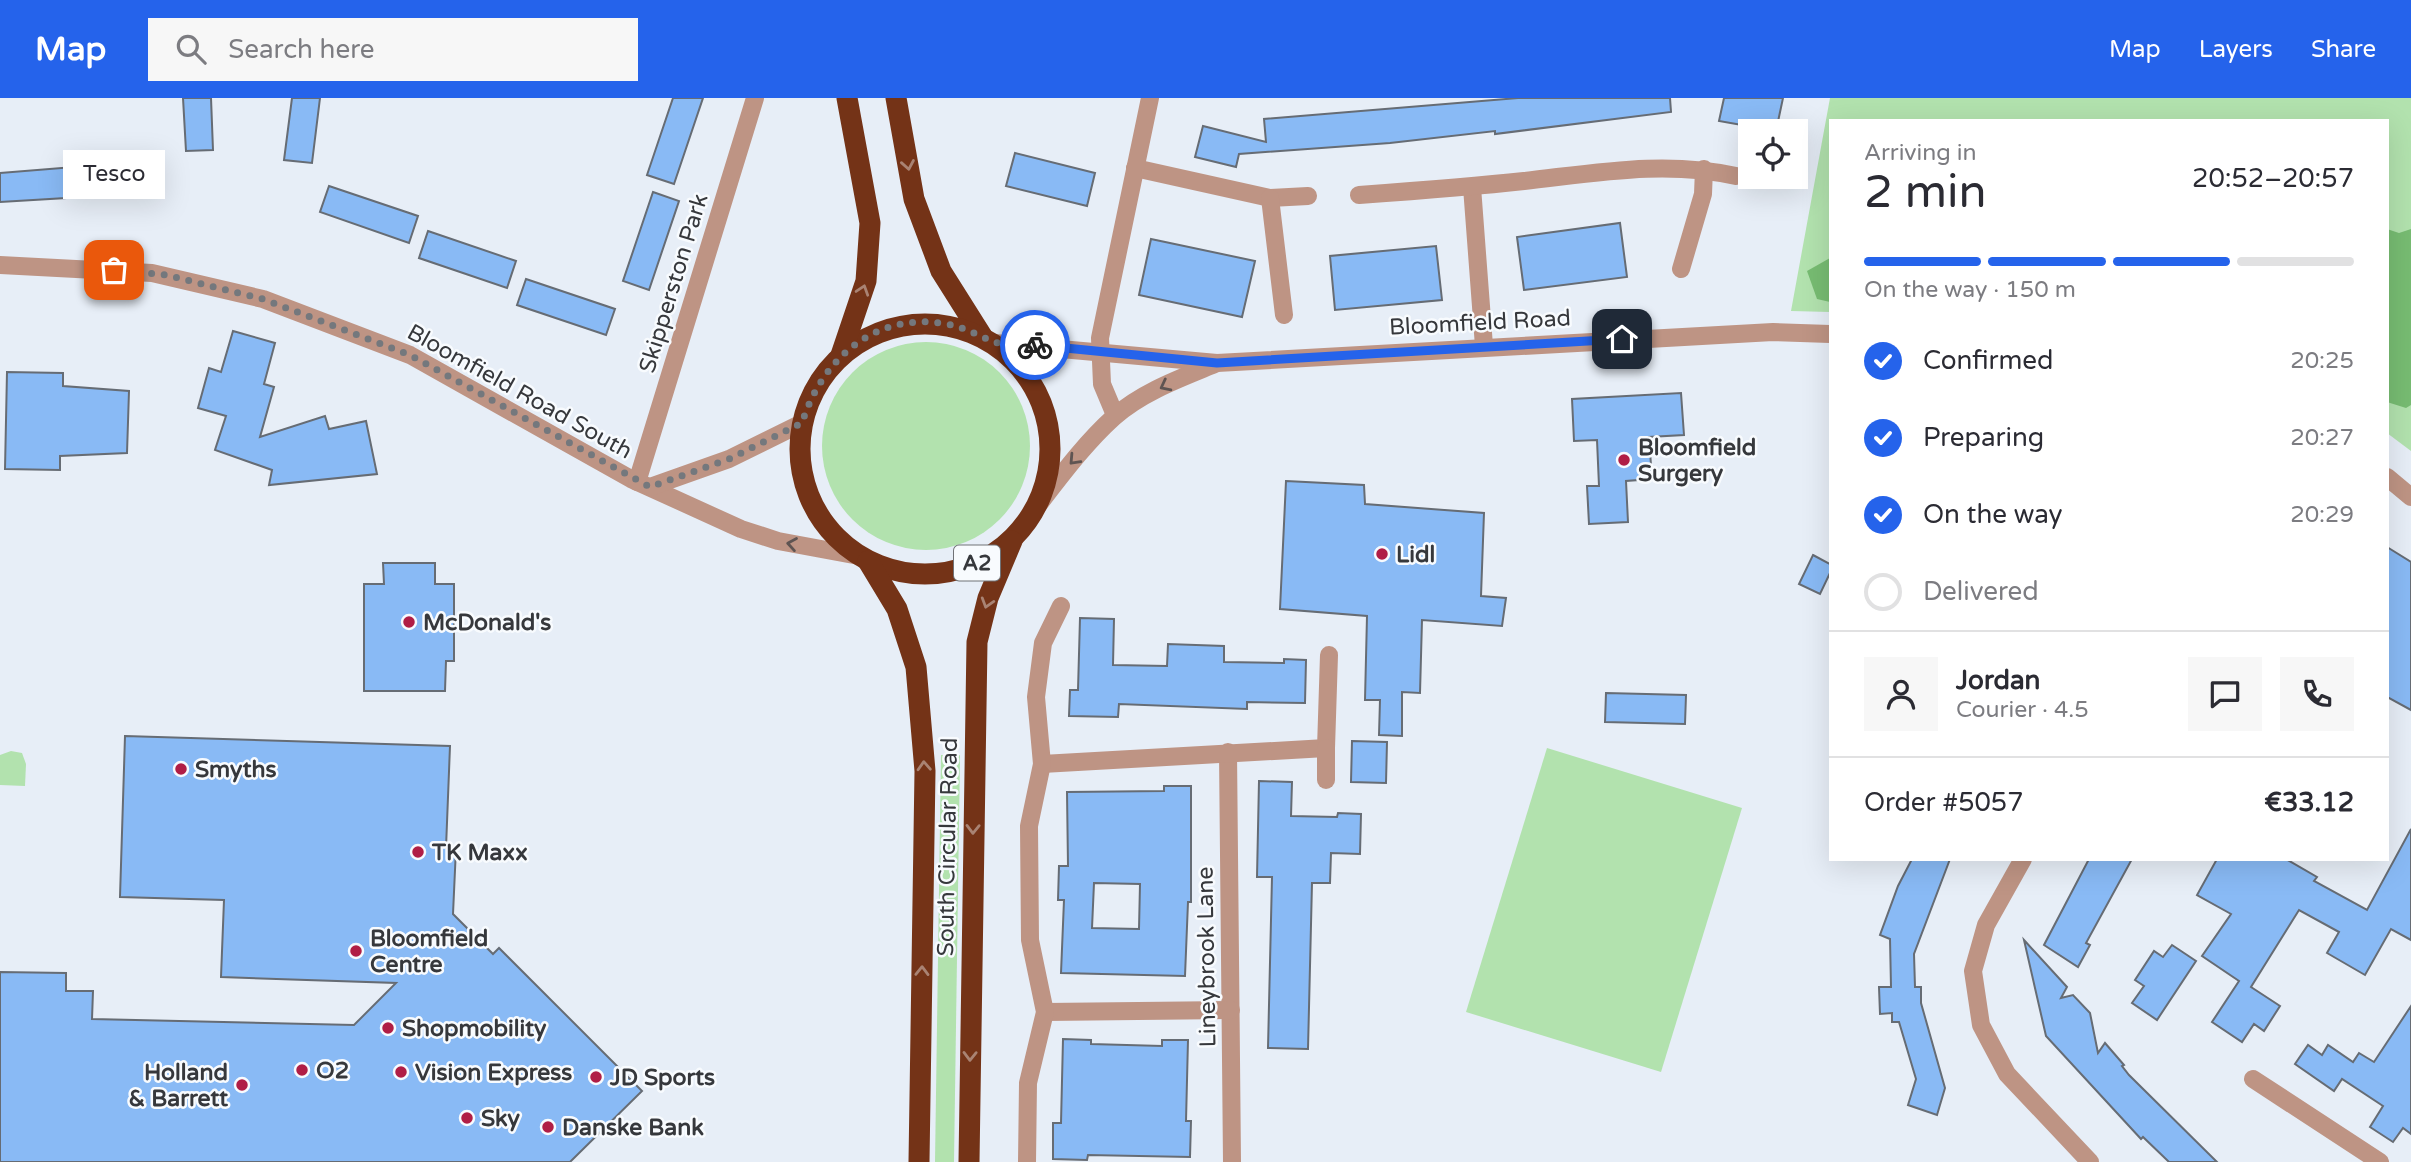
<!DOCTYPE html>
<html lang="en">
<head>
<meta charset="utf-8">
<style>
  body { margin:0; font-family:"Varela Round",sans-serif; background:#f7f7f7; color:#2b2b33; height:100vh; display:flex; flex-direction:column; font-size:26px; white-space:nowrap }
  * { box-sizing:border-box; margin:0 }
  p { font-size:23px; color:#7c7c81 }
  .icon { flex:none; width:38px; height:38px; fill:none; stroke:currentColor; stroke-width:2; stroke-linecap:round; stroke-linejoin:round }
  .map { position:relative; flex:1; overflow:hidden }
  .details { position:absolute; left:1829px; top:21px; width:560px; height:742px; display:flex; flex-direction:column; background:#fff; border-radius:0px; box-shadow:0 7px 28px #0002 }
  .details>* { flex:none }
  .buttons { position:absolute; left:1738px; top:21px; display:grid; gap:14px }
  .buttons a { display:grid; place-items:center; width:70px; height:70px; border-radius:0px; background:#fff; box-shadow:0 7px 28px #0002; font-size:35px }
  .pin { position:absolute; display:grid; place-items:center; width:60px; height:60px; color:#fff; margin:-30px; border-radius:14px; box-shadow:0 4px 10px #0006 }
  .courier { position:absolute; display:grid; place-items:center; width:70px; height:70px; margin:-35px; border:5px solid #2563eb; border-radius:50%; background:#fff; color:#222; box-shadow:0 2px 9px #0007 }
  .bubble { position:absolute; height:49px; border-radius:0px; background:#fff; box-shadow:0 7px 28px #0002; font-size:23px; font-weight:600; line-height:49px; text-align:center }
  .head em { font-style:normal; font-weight:600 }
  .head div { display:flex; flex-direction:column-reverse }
  .head { display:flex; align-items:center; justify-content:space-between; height:119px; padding:0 35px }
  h1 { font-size:46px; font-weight:600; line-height:52px }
  .bar { display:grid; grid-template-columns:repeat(4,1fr); gap:10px 7px; align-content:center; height:84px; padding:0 35px }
  .bar i { height:9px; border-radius:5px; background:#e1e1e2 }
  .bar .active { background:#2563eb }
  .bar p { grid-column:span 4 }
  .line { display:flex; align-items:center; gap:18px; padding:0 35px; border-top:2px solid #e1e1e2 }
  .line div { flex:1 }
  .round { display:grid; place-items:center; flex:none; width:74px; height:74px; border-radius:0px; background:#f7f7f7 }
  ol { padding:0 35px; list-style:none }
  li { display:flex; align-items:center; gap:21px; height:77px }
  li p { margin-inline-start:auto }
  li .icon { padding:7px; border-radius:50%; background:#2563eb; color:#fff; stroke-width:4 }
  li:last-child { color:#7c7c81 }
  li i { width:38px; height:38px; border:4px solid #e1e1e2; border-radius:50% }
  header { display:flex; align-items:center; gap:42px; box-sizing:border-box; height:98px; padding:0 35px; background:#2563eb; color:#fff }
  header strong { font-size:33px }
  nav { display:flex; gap:38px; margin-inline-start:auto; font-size:24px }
  .search { width:490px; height:63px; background:#f7f7f7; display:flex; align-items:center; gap:18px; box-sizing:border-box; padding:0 24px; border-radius:0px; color:#7c7c81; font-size:26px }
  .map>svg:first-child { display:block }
  .green { fill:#b2e2ae }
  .forest { fill:#77bc72 }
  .building { fill:#89baf5; stroke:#666c74; stroke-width:2; fill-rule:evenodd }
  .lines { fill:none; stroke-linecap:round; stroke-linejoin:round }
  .minor { stroke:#be9484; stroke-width:18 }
  .highway { stroke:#743317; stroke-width:21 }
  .oneway { stroke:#a98373 }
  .oneway2 { stroke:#5f5452 }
  .done { stroke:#74787d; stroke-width:7; stroke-dasharray:0 12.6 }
  .route { stroke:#2563eb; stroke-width:9 }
  .poi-dot { fill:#b01e46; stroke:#f8fbfe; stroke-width:2.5 }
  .labels { text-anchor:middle; stroke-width:5; stroke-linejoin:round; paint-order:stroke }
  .shield { fill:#f8fbfe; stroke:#707276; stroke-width:2 }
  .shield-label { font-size:21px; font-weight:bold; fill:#36383c }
  .street-label { font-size:23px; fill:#36383c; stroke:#f8fbfe }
  .poi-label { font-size:23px; font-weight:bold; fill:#36383c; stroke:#f8fbfe; text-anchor:start }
</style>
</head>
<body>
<header>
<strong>Map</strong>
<div class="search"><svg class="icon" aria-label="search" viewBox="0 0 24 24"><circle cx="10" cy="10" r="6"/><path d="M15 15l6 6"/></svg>Search here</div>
<nav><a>Map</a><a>Layers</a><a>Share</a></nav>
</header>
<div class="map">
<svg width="2411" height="1064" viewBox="0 0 2411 1064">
  <rect width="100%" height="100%" fill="#e7eef7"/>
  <!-- green -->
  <g class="green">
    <polygon points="1830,0 2411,0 2411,353 2387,335 2387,23 1830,23 1830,214 1791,213"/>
    <circle cx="926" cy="348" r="104"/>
    <polygon points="1547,650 1742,710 1661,974 1466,914"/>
    <polygon points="11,653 22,655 26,666 25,688 0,687 0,657"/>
    <polygon points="941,657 960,657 954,1064 935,1064"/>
  </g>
  <!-- forest -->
  <g class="forest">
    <polygon points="2387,131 2399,135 2411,131 2411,307 2406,310 2387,304"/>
    <polygon points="1830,160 1830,204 1817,201 1807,173"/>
  </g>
  <!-- building -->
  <g class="building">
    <polygon points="183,0 211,0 213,52 186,53"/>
    <polygon points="292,0 320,0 312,65 284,62"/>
    <polygon points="673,0 703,0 674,86 647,77"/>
    <polygon points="1518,0 1670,0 1671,14 1495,36 1495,33 1390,45 1239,56 1236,69 1195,59 1203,28 1266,44 1264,21"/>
    <polygon points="1724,0 1783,0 1776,33 1719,23"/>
    <polygon points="1015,55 1095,75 1087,108 1006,88"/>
    <polygon points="160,62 161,90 66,95 66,100 0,104 0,75"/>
    <polygon points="329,88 418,118 409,145 320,114"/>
    <polygon points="653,94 679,103 649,192 623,183"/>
    <polygon points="1620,125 1627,179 1524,192 1517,139"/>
    <polygon points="428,133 516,163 507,190 419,160"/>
    <polygon points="1151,141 1255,163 1242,219 1139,197"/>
    <polygon points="1436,148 1442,202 1335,212 1330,158"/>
    <polygon points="526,181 615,211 606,237 517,207"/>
    <polygon points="233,233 275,245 264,286 274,289 260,339 325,318 329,331 366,323 377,376 269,387 272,372 215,352 226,318 198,310 209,270 221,274"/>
    <polygon points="7,274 63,275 63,288 129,293 127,355 60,358 60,372 5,371"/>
    <polygon points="1681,295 1684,337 1649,339 1652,381 1626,383 1628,424 1589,426 1587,388 1599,388 1597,342 1574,343 1572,301"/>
    <polygon points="1286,383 1364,387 1365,406 1484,415 1481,498 1506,500 1502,528 1422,522 1420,595 1402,594 1402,638 1379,637 1380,602 1365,602 1367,518 1280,511"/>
    <polygon points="2387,449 2411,464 2411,612 2387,599"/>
    <polygon points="1813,457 1830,466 1830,475 1820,496 1799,486"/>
    <polygon points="383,465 435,465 435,486 454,486 454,563 446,563 445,593 364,593 364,486 384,486"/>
    <polygon points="1080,520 1114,521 1113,567 1167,568 1168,546 1224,548 1224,564 1284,565 1284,561 1306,562 1305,605 1247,604 1247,611 1119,606 1118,619 1069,618 1070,592 1078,592"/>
    <polygon points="1606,595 1686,597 1685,626 1605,624"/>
    <polygon points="125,638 450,648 446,750 456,750 453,816 493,856 499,850 642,993 570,1064 0,1064 0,874 66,875 66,893 93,893 92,921 354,927 396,885 221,879 224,802 120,799"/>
    <polygon points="1352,643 1387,644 1386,685 1351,684"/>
    <polygon points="1259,683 1292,684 1291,718 1337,719 1338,715 1361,716 1360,756 1331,755 1330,785 1312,785 1308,951 1268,950 1272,779 1257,779"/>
    <path d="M1164,688h27v116h-3l-3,74 -124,-3 3,-73h-6l1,-34h9l-1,-74 97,-1zM1094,785l46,1 -1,45 -47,-1z"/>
    <polygon points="2411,731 2411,842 2391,831 2365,877 2327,855 2339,834 2299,812 2251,889 2280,908 2264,933 2254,926 2242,944 2212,924 2239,883 2202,858 2231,816 2197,797 2217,761 2286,761 2317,779 2314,783 2367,812"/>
    <polygon points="1912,761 1950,761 1914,856 1915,889 1921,889 1921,905 1945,990 1937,1017 1908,1007 1916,981 1899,924 1892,924 1892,915 1880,916 1879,889 1891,889 1890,841 1880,837 1898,788"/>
    <polygon points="2089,761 2132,761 2086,845 2090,847 2078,869 2044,847"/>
    <polygon points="2024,842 2067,889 2061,900 2073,897 2090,915 2098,955 2105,945 2124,967 2122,968 2129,977 2217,1064 2169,1064 2143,1039 2141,1041 2046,938"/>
    <polygon points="2172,847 2196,863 2157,922 2132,905 2144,888 2135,882 2154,853 2163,859"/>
    <polygon points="2411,908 2411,1036 2403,1030 2393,1044 2370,1029 2383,1008 2342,981 2334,993 2295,966 2308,947 2322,957 2328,947 2353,964 2359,955 2374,964"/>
    <polygon points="1063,941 1091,942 1091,946 1162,948 1162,942 1188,942 1186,1023 1191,1023 1190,1059 1088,1057 1087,1062 1053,1061 1053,1025 1061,1025"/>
  </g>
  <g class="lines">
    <!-- minor -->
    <g class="minor">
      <polyline points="1135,70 1270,100 1308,98"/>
      <polyline points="1472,89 1484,248"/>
      <path d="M1359,97c55,-4 110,-8 165,-14 72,-8 141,-21 212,-5"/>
      <polyline points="1270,100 1284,217"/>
      <polyline points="0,167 152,175 263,201 410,257 631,381 741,431 778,443 859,458"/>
      <polyline points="1681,171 1703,96 1704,71"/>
      <polyline points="994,245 1217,265 1773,234 1830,236"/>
      <polyline points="1115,317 1102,286 1100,240 1150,0"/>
      <polyline points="2387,379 2411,399"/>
      <polyline points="637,384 755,0"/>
      <polyline points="650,389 729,361 802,325"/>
      <path d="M1036,410c24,-31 49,-65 78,-91 28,-25 67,-39 101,-53"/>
      <polyline points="1228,654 1232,1064"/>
      <polyline points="1042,666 1326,650 1329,557"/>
      <polyline points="1326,682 1326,650"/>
      <polyline points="2023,761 1986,827 1973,873 1981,927 2007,976 2090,1064"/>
      <polyline points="1045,914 1231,912"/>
      <polyline points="2253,981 2380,1064"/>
      <polyline points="1027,1064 1028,985 1045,914 1030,842 1029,728 1042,666 1036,599 1043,545 1061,508"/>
    </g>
    <!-- highway -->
    <g class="highway">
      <polyline points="896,0 914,101 941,173 982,238"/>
      <circle cx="925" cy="351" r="125"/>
      <polyline points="841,257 866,183 870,125 847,0"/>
      <polyline points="868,463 897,511 916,569 925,673 919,1064"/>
      <polyline points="969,1064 977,544 988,500 1012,443"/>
    </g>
  </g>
  <!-- one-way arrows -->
  <defs><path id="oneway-chevron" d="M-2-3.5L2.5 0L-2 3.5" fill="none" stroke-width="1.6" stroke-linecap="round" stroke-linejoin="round" transform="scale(1.75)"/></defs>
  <g class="oneway">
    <use href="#oneway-chevron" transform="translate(908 67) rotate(80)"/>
    <use href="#oneway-chevron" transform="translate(863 192) rotate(-72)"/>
    <use href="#oneway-chevron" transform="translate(987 505) rotate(107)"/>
    <use href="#oneway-chevron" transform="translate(924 668) rotate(-93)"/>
    <use href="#oneway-chevron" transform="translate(973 731) rotate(91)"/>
    <use href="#oneway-chevron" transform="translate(922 873) rotate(-89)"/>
    <use href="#oneway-chevron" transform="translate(970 958) rotate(91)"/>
  </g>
  <g class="oneway2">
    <use href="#oneway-chevron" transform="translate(1165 288) rotate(153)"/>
    <use href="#oneway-chevron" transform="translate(1074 362) rotate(133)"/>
    <use href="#oneway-chevron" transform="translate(792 446) rotate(-170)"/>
  </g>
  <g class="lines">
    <!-- done -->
    <path class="done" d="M114,172l52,5 97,24 147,56 240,132 79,-28 73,-36c20,-64 73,-112 145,-99 16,3 30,11 45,17 12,5 30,3 43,4"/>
    <!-- route -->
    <polyline class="route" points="1035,247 1217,265 1622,241"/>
  </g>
  <!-- markers -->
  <g class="poi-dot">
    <circle cx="1624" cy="362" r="7"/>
    <circle cx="1382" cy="456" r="7"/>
    <circle cx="409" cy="524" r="7"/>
    <circle cx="181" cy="671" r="7"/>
    <circle cx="418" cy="754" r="7"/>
    <circle cx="356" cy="853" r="7"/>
    <circle cx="388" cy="930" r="7"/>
    <circle cx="302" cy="972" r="7"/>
    <circle cx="401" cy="974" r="7"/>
    <circle cx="596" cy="979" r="7"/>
    <circle cx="242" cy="987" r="7"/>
    <circle cx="467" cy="1020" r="7"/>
    <circle cx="548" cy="1029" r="7"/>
  </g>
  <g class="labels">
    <!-- shield labels -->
    <rect class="shield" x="954" y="447.5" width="46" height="35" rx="5"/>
    <g class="shield-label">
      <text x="977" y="472">A2</text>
    </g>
    <!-- street labels -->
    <g class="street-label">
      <text transform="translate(673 185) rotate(-73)" y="8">Skipperston Park</text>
      <text transform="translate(1480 224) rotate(-3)" y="8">Bloomfield Road</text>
      <text transform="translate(520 293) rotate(29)" y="8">Bloomfield Road South</text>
      <text transform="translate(947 749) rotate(-89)" y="8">South Circular Road</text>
      <text transform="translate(1206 859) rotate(-91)" y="8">Lineybrook Lane</text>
    </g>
    <!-- poi labels -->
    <g class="poi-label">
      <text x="1638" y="357">Bloomfield<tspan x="1638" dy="26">Surgery</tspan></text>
      <text x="1396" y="464">Lidl</text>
      <text x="423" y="532">McDonald's</text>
      <text x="195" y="679">Smyths</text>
      <text x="432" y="762">TK Maxx</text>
      <text x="370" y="848">Bloomfield<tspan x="370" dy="26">Centre</tspan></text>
      <text x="402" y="938">Shopmobility</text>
      <text x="316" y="980">O2</text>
      <text x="228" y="982" text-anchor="end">Holland<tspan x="228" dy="26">&amp; Barrett</tspan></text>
      <text x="415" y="982">Vision Express</text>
      <text x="610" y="987">JD Sports</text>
      <text x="481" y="1028">Sky</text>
      <text x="562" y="1037">Danske Bank</text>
    </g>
  </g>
</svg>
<div class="buttons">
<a><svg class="icon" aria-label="locate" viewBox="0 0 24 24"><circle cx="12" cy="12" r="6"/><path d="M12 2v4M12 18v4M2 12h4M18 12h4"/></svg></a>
</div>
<div class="pin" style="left:114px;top:172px;background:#ea580c"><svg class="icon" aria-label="bag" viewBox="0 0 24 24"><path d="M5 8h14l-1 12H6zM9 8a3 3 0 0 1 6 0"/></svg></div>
<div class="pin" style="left:1622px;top:241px;background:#1f2937"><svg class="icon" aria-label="home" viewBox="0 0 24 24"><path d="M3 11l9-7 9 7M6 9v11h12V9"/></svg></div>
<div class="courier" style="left:1035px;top:247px"><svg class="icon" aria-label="bike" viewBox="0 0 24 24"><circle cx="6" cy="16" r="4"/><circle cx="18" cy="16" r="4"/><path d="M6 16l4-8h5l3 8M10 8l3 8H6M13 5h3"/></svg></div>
<div class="bubble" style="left:63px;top:52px;width:102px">Tesco</div>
<section class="details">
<div class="head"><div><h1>2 min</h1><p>Arriving in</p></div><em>20:52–20:57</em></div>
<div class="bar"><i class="active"></i><i class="active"></i><i class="active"></i><i></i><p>On the way · 150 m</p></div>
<ol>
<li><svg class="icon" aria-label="check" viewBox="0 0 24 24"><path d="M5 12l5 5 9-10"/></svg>Confirmed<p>20:25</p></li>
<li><svg class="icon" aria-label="check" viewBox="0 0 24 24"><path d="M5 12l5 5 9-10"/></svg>Preparing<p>20:27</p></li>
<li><svg class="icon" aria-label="check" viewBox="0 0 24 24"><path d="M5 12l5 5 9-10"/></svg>On the way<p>20:29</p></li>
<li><i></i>Delivered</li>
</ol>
<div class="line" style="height:126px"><a class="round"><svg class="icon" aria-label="person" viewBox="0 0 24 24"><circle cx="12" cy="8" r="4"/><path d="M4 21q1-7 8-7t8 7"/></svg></a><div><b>Jordan</b><p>Courier · 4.5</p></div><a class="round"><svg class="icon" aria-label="chat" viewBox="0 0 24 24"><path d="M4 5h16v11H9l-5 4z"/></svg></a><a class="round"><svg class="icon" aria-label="phone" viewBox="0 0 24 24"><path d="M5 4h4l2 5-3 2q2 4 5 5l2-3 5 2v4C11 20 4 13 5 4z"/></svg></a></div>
<div class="line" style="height:91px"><div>Order #5057</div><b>€33.12</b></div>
</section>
</div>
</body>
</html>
